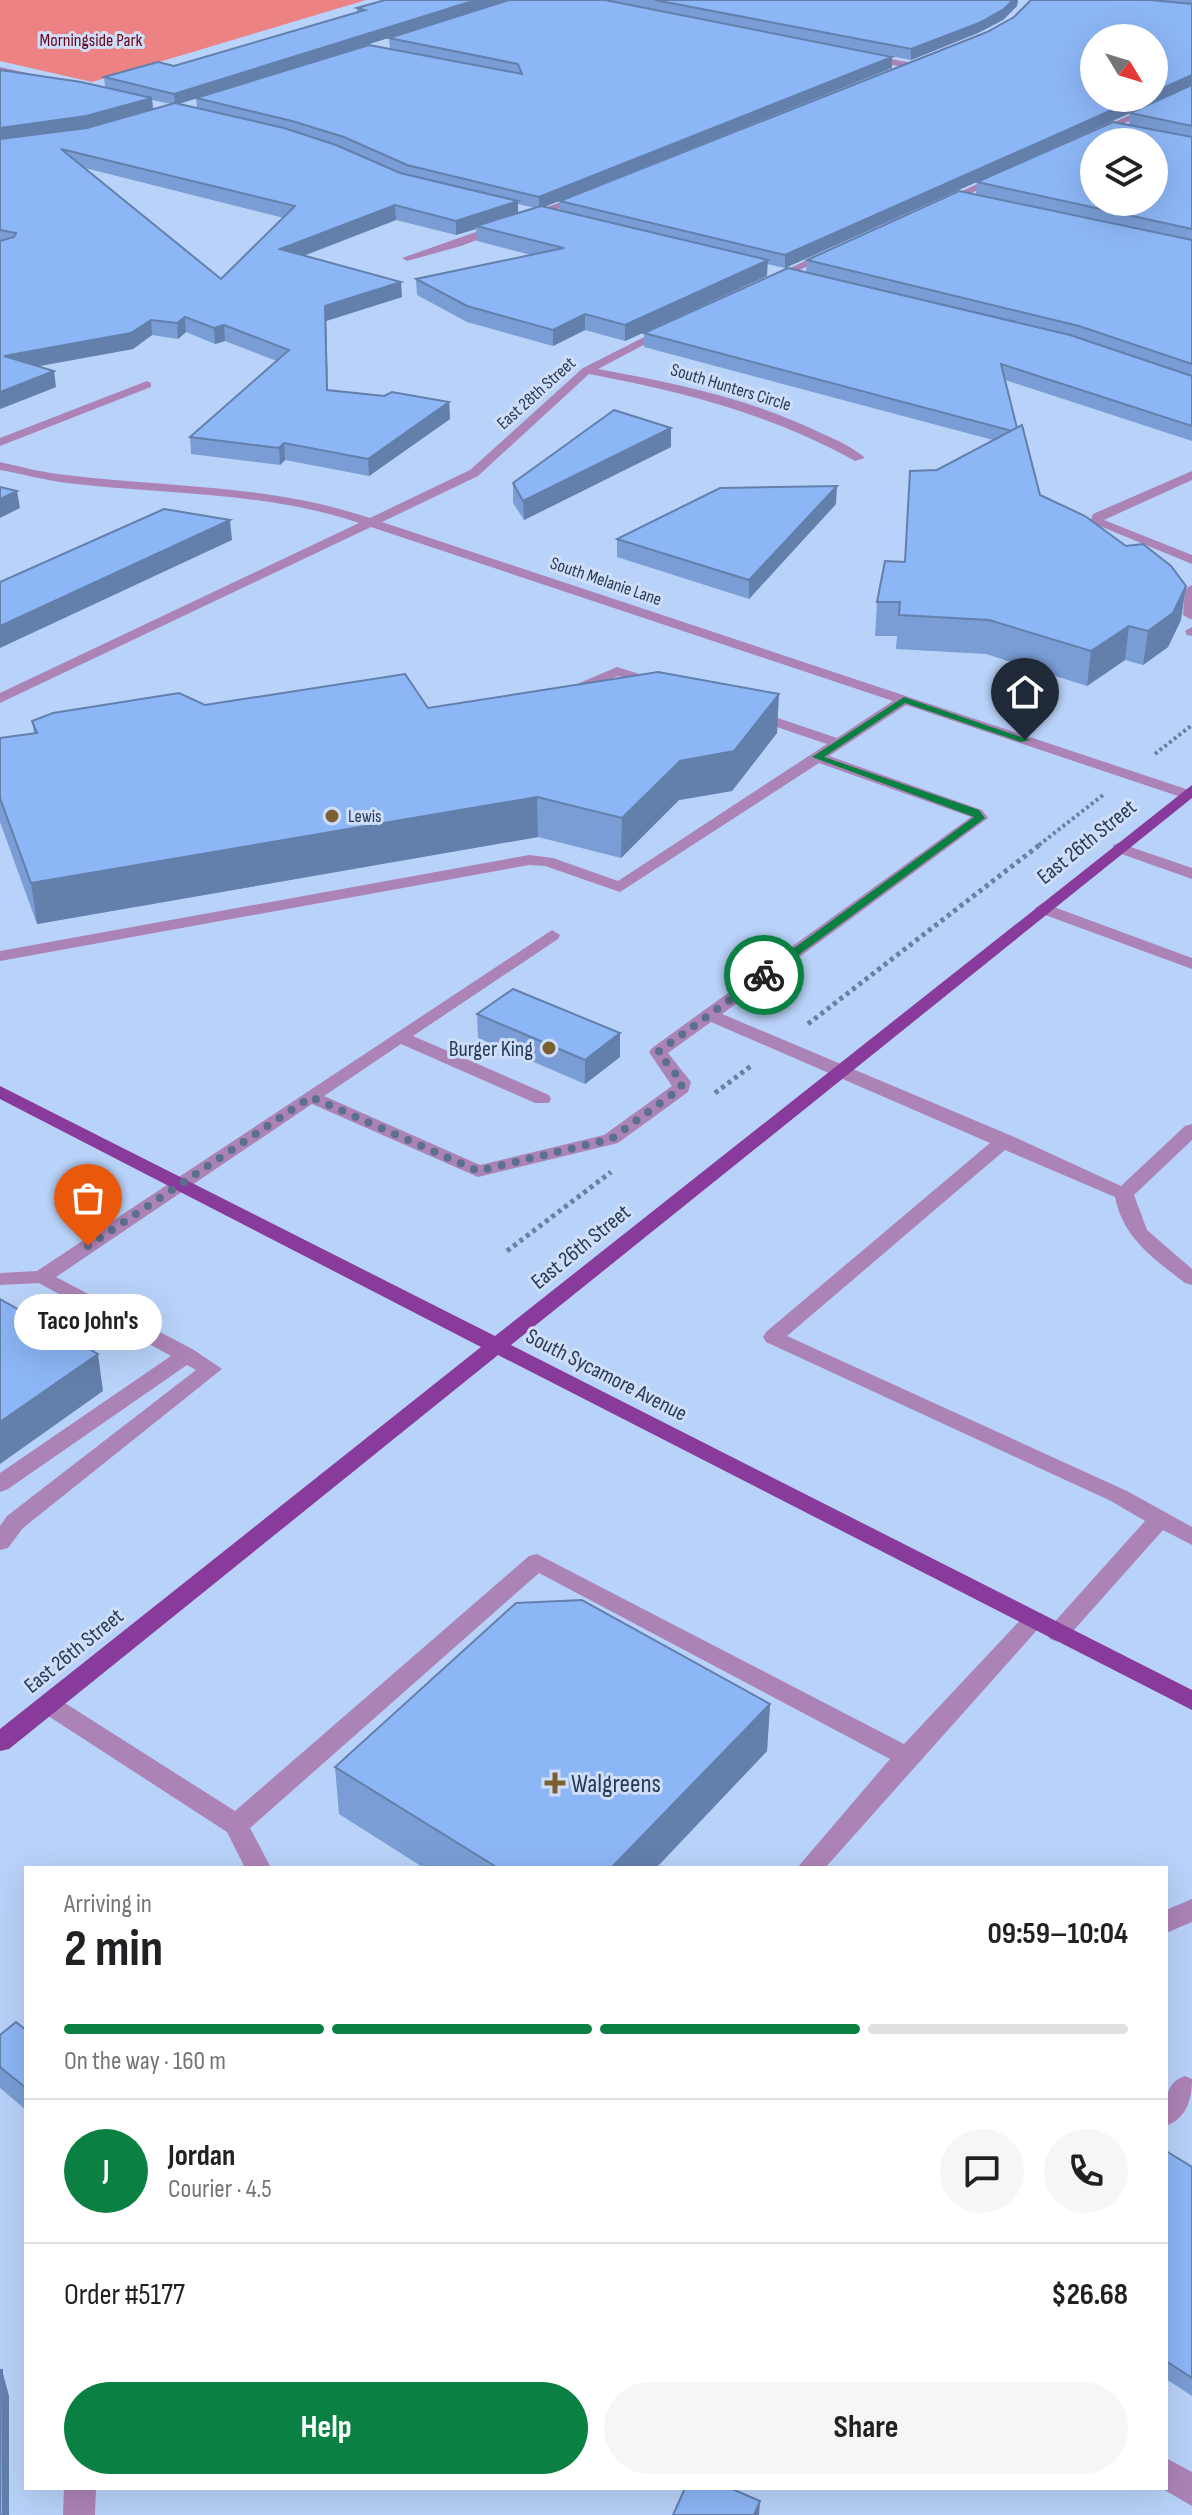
<!DOCTYPE html>
<html lang="en">
<head>
<meta charset="utf-8">
<style>
  body { margin:0; font-family:"Sofia Sans Condensed",sans-serif; background:#f6f6f6; color:#202124; height:100vh; display:flex; flex-direction:column; font-size:30px; white-space:nowrap }
  * { box-sizing:border-box; margin:0 }
  p { font-size:26px; color:#757577 }
  .icon { flex:none; width:44px; height:44px; fill:none; stroke:currentColor; stroke-width:2; stroke-linecap:round; stroke-linejoin:round }
  .map { position:relative; flex:1; overflow:hidden }
  .sheet { position:absolute; left:24px; top:1866px; width:1144px; height:624px; display:flex; flex-direction:column; background:#fff; border-radius:0px; box-shadow:0 8px 32px #0002 }
  .sheet>* { flex:none }
  .needle { width:52px; rotate:128deg }
  .buttons { position:absolute; left:1080px; top:24px; display:grid; gap:16px }
  .buttons a { display:grid; place-items:center; width:88px; height:88px; border-radius:50%; background:#fff; box-shadow:0 8px 32px #0002; font-size:40px }
  .pin { position:absolute; display:grid; place-items:center; width:68px; height:68px; color:#fff; margin:-82px -34px; border-radius:50% 50% 50% 0; rotate:-45deg; box-shadow:0 0 8px #0007 }
  .pin .icon { rotate:45deg }
  .courier { position:absolute; display:grid; place-items:center; width:80px; height:80px; margin:-40px; border:6px solid #0b8043; border-radius:50%; background:#fff; color:#222; box-shadow:0 2px 10px #0007 }
  .bubble { position:absolute; height:56px; border-radius:28px; background:#fff; box-shadow:0 8px 32px #0002; font-size:26px; font-weight:700; line-height:56px; text-align:center }
  .summary em { font-style:normal; font-weight:700 }
  .summary div { display:flex; flex-direction:column-reverse }
  .summary { display:flex; align-items:center; justify-content:space-between; height:136px; padding:0 40px }
  h1 { font-size:52px; font-weight:700; line-height:60px }
  .bar { display:grid; grid-template-columns:repeat(4,1fr); gap:12px 8px; align-content:center; height:96px; padding:0 40px }
  .bar i { height:10px; border-radius:6px; background:#e0e0e0 }
  .bar .active { background:#0b8043 }
  .bar p { grid-column:span 4 }
  .line { display:flex; align-items:center; gap:20px; padding:0 40px; border-top:2px solid #e0e0e0 }
  .line div { flex:1 }
  .round { display:grid; place-items:center; flex:none; width:84px; height:84px; border-radius:42px; background:#f6f6f6 }
  .action { display:flex; gap:16px; margin-top:auto; padding:16px 40px }
  .action a { flex:1; height:92px; border-radius:48px; background:#0b8043; color:#fff; font-size:32px; font-weight:700; line-height:92px; text-align:center }
  .action a+a { background:#f6f6f6; color:#202124 }
  .map>svg:first-child { display:block }
  .green { fill:#ec8284 }
  .lines { fill:none; stroke-linecap:round; stroke-linejoin:round }
  .path-far1 { stroke:#6b80a0; stroke-width:4; stroke-dasharray:3 3; stroke-linecap:butt }
  .path { stroke:#6b80a0; stroke-width:5; stroke-dasharray:4 4; stroke-linecap:butt }
  .minor { fill:#ac83b6; fill-rule:evenodd }
  .major { fill:#893b9c; fill-rule:evenodd }
  .wall { fill:#799dd4; fill-rule:evenodd }
  .shaded-wall { fill:#637fac }
  .building { fill:#8db6f6; stroke:#637fac; stroke-width:2; fill-rule:evenodd }
  .route { fill:#0b8043 }
  .done { stroke:#5b6f8e; stroke-width:8; stroke-dasharray:0 14.4 }
  .poi-dot { fill:#7a5f31; stroke:#cedef9; stroke-width:3 }
  .labels { text-anchor:middle; stroke-width:6; stroke-linejoin:round; paint-order:stroke }
  .far-park-label { font-size:18px; fill:#6b061a; stroke:#cedef9 }
  .far-street-label { font-size:18px; fill:#293a54; stroke:#cedef9 }
  .far-poi-label { font-size:18px; fill:#293a54; stroke:#cedef9; text-anchor:start }
  .street-label { font-size:22px; fill:#293a54; stroke:#cedef9 }
  .poi-label { font-size:22px; fill:#293a54; stroke:#cedef9; text-anchor:end }
  .near-poi-label { font-size:26px; fill:#293a54; stroke:#cedef9; text-anchor:start }
</style>
</head>
<body>
<div class="map">
<svg width="1192" height="2515" viewBox="0 0 1192 2515">
  <rect width="100%" height="100%" fill="#b9d2f9"/>
  <!-- green -->
  <polygon class="green" points="0,0 366,0 92,82 0,61"/>
  <g class="lines">
    <!-- path-far1 -->
    <g class="path-far1">
      <polyline points="993,698 1037,667"/>
      <polyline points="1155,754 1192,725"/>
      <polyline points="1039,845 1103,795"/>
    </g>
    <!-- path -->
    <g class="path">
      <polyline points="808,1024 1042,843"/>
      <polyline points="715,1093 751,1066"/>
      <polyline points="507,1251 611,1172"/>
    </g>
    <!-- minor -->
    <g class="minor">
      <polygon points="865,54 912,63 916,66 912,69 862,59"/>
      <polygon points="0,67 41,76 42,78 38,81 0,73"/>
      <polygon points="1192,86 1192,92 1097,136 1089,134"/>
      <polygon points="999,174 1002,179 945,205 936,203"/>
      <polygon points="581,195 590,197 461,246 407,261 402,258"/>
      <polygon points="831,249 836,252 835,254 773,282 764,280"/>
      <path d="M668,325l6,3 -2,2 -74,39c77,14 154,30 225,65 14,6 31,14 42,24l-10,3c-84,-47 -172,-69 -266,-87l-111,102 -96,46 810,269v6h-11l-275,-92 -77,51 153,54 6,8 -266,196 290,122 109,50 64,-60 7,-2v16l-58,55 13,35 45,39v16l-7,-2c-31,-24 -62,-45 -70,-86l-110,-47 -218,186 340,155 65,36v18l-29,-15 -97,109 -8,3 -8,-3 -4,-6 4,-6 95,-106 -34,-20 -345,-159 -3,-5 3,-5 224,-189 -279,-121 -43,31 23,29 -3,10 -70,51 -140,34 -166,-73 -256,173 138,73 28,19 -199,159 -15,20 -8,2v-24l7,-10 189,-146 -9,-5 -179,124 -8,3v-19l171,-117 -132,-73 -39,2v-12l37,-2 515,-341 8,5 -2,4 -145,97 136,59 2,4 -2,4h-14l-134,-59 -77,52 156,69 124,-30 68,-49 -23,-34 3,-4 319,-231 -152,-54 -199,129 -75,-26 -16,-1 -529,96v-10l529,-96 24,3 65,23 209,-137 -77,-26v-6h10l77,26 56,-37 -522,-174 -371,176v-10l359,-170c-95,-32 -194,-28 -292,-40 -23,-3 -45,-9 -67,-13v-8c22,5 44,11 66,13 106,13 201,9 304,43l100,-48 113,-102z"/>
      <polygon points="147,381 151,383 151,387 0,446 0,438"/>
      <polygon points="1192,471 1192,480 1104,520 1192,555 1192,564 1090,522 1093,514"/>
      <polygon points="1192,585 1192,619 1190,619 1183,615 1185,589"/>
      <polygon points="1192,627 1192,636 1187,635 1185,631"/>
      <polygon points="617,667 671,684 664,688 618,676 568,696 558,696 556,693"/>
      <polygon points="1119,843 1192,868 1192,879 1113,851 1113,845"/>
      <polygon points="1043,903 1192,958 1192,969 1037,912 1035,908"/>
      <polygon points="537,1554 904,1744 1026,1614 1034,1612 1042,1614 1046,1620 825,1868 797,1868 890,1759 539,1573 250,1828 271,1868 245,1868 227,1832 39,1710 36,1704 39,1698 48,1695 57,1698 235,1811 529,1556"/>
      <polygon points="1192,1899 1192,1922 1166,1933 1166,1910"/>
      <path d="M1185,2076l7,3c0,20 -5,39 -26,47 0,-21 -4,-42 19,-50z"/>
      <polygon points="1166,2458 1192,2472 1192,2506 1161,2488 1166,2488"/>
      <polygon points="64,2488 96,2488 95,2515 63,2515"/>
    </g>
    <!-- major -->
    <polygon class="major" points="1192,785 1192,798 511,1345 1192,1690 1192,1710 498,1355 9,1749 0,1751 0,1729 481,1347 0,1099 0,1086 495,1336"/>
  </g>
  <!-- wall -->
  <g class="wall">
    <path d="M385,0h633l-1,6 -14,14 -25,13 -67,27 -151,-29 132,26v11l-348,139 16,4v-10l427,-169 27,-15 16,-17h162v441l-187,-61 12,48 23,67 141,125 -13,27 -25,18 -18,-5 -38,26 -101,-32 -90,-5 1,-13h-22l2,-34 27,-40 33,-92 56,-30 -349,-93v-14l162,-60 1,-13 169,-66 1,-12 152,-57 1,-12 23,-10 -368,165 -18,-4v12l-142,65 -40,-11 -32,16 -86,-24 -50,-27 -1,-16 115,-24 -54,-14 -1,-12 -20,6 -60,-15 -92,36 98,41 -76,24 2,69 121,12 1,17 -81,57 -84,-16 -5,5 -89,-11 -1,-17 87,-76 -52,-20 -10,3 -29,-12 -8,7 -26,-4 -19,14 -95,17 18,21 -56,22v-339l105,17 -1,-10 70,-11 183,-54v-4zM493,5l-104,33 1,11 -194,49 1,10 -18,-4zM152,100l19,4 -18,5zM85,168l199,50 -63,61zM518,204l17,4 -17,5z"/>
    <polygon points="671,447 524,520 513,503 513,483"/>
    <polygon points="836,504 749,599 617,557 617,539"/>
    <polygon points="205,705 428,708 777,733 732,791 679,800 621,858 538,837 37,924 0,822 0,738 34,733 32,721"/>
    <polygon points="477,1014 620,1033 620,1057 585,1084 478,1038"/>
    <polygon points="770,1704 767,1751 656,1868 424,1868 339,1814 335,1767"/>
    <polygon points="26,2030 26,2110 0,2088 0,2035"/>
    <polygon points="1166,2151 1192,2167 1192,2396 1166,2379"/>
  </g>
  <!-- shaded-wall -->
  <g class="shaded-wall">
    <polygon points="476,0 509,0 175,105 174,94"/>
    <polygon points="1013,0 1018,0 1017,6 1003,20 978,33 911,60 911,49"/>
    <polygon points="892,57 892,68 539,209 539,197"/>
    <polygon points="1192,75 1192,85 785,268 785,255 1139,98 1154,98 1154,92"/>
    <polygon points="152,98 153,111 87,130 0,142 0,128"/>
    <polygon points="518,201 518,215 476,226 476,229 456,235 456,221"/>
    <polygon points="395,205 396,220 281,264 280,249"/>
    <polygon points="768,260 767,276 625,341 625,325"/>
    <polygon points="401,282 402,297 326,321 328,406 325,306"/>
    <polygon points="585,314 585,330 553,346 553,330"/>
    <polygon points="185,317 186,332 178,339 177,323"/>
    <polygon points="151,320 152,335 133,349 7,372 4,356"/>
    <polygon points="224,325 225,341 215,344 214,328"/>
    <polygon points="54,371 56,387 0,409 0,392"/>
    <polygon points="449,402 450,419 369,476 368,459"/>
    <polygon points="671,428 671,447 524,520 523,501"/>
    <polygon points="284,443 285,460 280,465 279,448"/>
    <polygon points="837,486 836,504 749,599 749,580"/>
    <polygon points="17,491 20,508 0,518 0,499"/>
    <polygon points="230,520 232,540 0,648 0,626"/>
    <polygon points="1186,586 1181,620 1168,647 1143,665 1148,631"/>
    <polygon points="1129,626 1125,660 1087,686 1091,651"/>
    <polygon points="779,694 777,733 732,791 679,800 621,858 622,818 680,761"/>
    <polygon points="537,797 538,837 37,924 31,883"/>
    <polygon points="620,1033 620,1057 585,1084 585,1060"/>
    <polygon points="98,1354 103,1391 0,1464 0,1422"/>
    <polygon points="770,1704 767,1751 656,1868 611,1868"/>
    <polygon points="2,2370 9,2396 9,2515 3,2515"/>
    <polygon points="760,2501 759,2515 754,2515"/>
  </g>
  <!-- building -->
  <g class="building">
    <polygon points="385,0 476,0 174,94 104,77 158,62 174,66 365,10 357,8"/>
    <polygon points="509,0 605,0 892,57 539,197 407,165 344,137 292,121 196,98 369,45 522,74 518,64 389,38"/>
    <polygon points="655,0 1013,0 1004,9 979,23 911,49"/>
    <polygon points="1031,0 1151,0 1192,4 1192,75 1154,92 1154,38 1094,38 1094,98 1139,98 785,255 560,201 987,32 1014,17"/>
    <polygon points="0,70 81,82 152,98 86,116 0,128"/>
    <polygon points="1192,85 1192,126 1130,113"/>
    <path d="M175,103l109,25 52,17 64,28 118,28 -62,20 -61,-16 -115,44 121,33 -76,24 2,84 57,6 8,-4 57,10 -81,57 -84,-16 -5,5 -89,-11 99,-87 -65,-25 -10,3 -29,-11 -8,6 -26,-3 -20,13 -127,23 50,15 -54,21v-151l14,-4 2,-4 -16,-3v-91l87,-11zM61,149l234,57 -74,73z"/>
    <path d="M1113,122l79,15v92l-215,-47zM1094,142h60v60h-60z"/>
    <polygon points="959,191 1192,240 1192,364 1079,326 807,260"/>
    <polygon points="541,206 768,260 625,325 585,314 553,330 467,306 416,279 564,248 476,226"/>
    <polygon points="788,268 1070,335 1192,376 1192,426 1001,364 1017,428 1012,431 644,333"/>
    <polygon points="614,410 671,428 523,501 513,483"/>
    <polygon points="1022,425 1040,495 1085,516 1126,546 1143,544 1171,566 1186,586 1173,613 1148,631 1129,626 1091,651 989,620 899,615 900,602 877,602 885,561 905,562 910,471 937,470"/>
    <polygon points="837,486 749,580 617,539 720,488"/>
    <polygon points="0,487 17,491 0,499"/>
    <polygon points="164,509 230,520 0,626 0,582"/>
    <polygon points="658,672 779,694 734,751 680,761 622,818 537,797 31,883 0,798 0,738 37,733 32,721 53,713 179,693 205,705 405,674 428,708"/>
    <polygon points="513,989 620,1033 585,1060 477,1014"/>
    <polygon points="0,1299 98,1354 0,1422"/>
    <polygon points="582,1600 770,1704 611,1868 498,1868 335,1767 516,1603"/>
    <polygon points="16,2022 26,2030 26,2088 0,2067 0,2035"/>
    <polygon points="1166,2151 1192,2167 1192,2378 1166,2361"/>
    <polygon points="0,2370 2,2370 3,2515 0,2515"/>
    <polygon points="685,2488 730,2488 760,2501 754,2515 673,2515"/>
  </g>
  <!-- route -->
  <polygon class="route" points="904,697 1030,740 1021,742 905,703 824,757 979,810 985,818 767,978 760,978 760,973 974,817 812,757"/>
  <g class="lines">
    <!-- done -->
    <polyline class="done" points="88,1246 311,1097 478,1171 611,1139 681,1088 682,1082 658,1052 764,975"/>
  </g>
  <!-- markers -->
  <g class="poi-dot">
    <circle cx="332" cy="816" r="8"/>
    <circle cx="549" cy="1048" r="8"/>
    <path d="M551 1771h8v8h8v8h-8v8h-8v-8h-8v-8h8z"/>
  </g>
  <g class="labels">
    <!-- far-park labels -->
    <g class="far-park-label">
      <text x="91" y="46">Morningside Park</text>
    </g>
    <!-- far-street labels -->
    <g class="far-street-label">
      <text transform="translate(731 387) rotate(17)" y="6">South Hunters Circle</text>
      <text transform="translate(536 393) rotate(-42)" y="6">East 28th Street</text>
      <text transform="translate(606 581) rotate(19)" y="6">South Melanie Lane</text>
    </g>
    <!-- far-poi labels -->
    <g class="far-poi-label">
      <text x="348" y="822">Lewis</text>
    </g>
    <!-- street labels -->
    <g class="street-label">
      <text transform="translate(1086 841) rotate(-39)" y="8">East 26th Street</text>
      <text transform="translate(580 1246) rotate(-39)" y="8">East 26th Street</text>
      <text transform="translate(607 1374) rotate(27)" y="8">South Sycamore Avenue</text>
      <text transform="translate(73 1650) rotate(-39)" y="8">East 26th Street</text>
    </g>
    <!-- poi labels -->
    <g class="poi-label">
      <text x="533" y="1056">Burger King</text>
    </g>
    <!-- near-poi labels -->
    <g class="near-poi-label">
      <text x="571" y="1792">Walgreens</text>
    </g>
  </g>
</svg>
<div class="buttons">
<a><svg class="needle" viewBox="-14 -14 28 28"><path d="M0-13l5 13h-10z" fill="#e53935"/><path d="M0 13l5-13h-10z" fill="#757577"/></svg></a>
<a><svg class="icon" aria-label="layers" viewBox="0 0 24 24"><path d="M12 4l9 5-9 5-9-5zM3 14l9 5 9-5"/></svg></a>
</div>
<div class="pin" style="left:88px;top:1246px;background:#ea580c"><svg class="icon" aria-label="bag" viewBox="0 0 24 24"><path d="M5 8h14l-1 12H6zM9 8a3 3 0 0 1 6 0"/></svg></div>
<div class="pin" style="left:1025px;top:740px;background:#1f2937"><svg class="icon" aria-label="home" viewBox="0 0 24 24"><path d="M3 11l9-7 9 7M6 9v11h12V9"/></svg></div>
<div class="courier" style="left:764px;top:975px"><svg class="icon" aria-label="bike" viewBox="0 0 24 24"><circle cx="6" cy="16" r="4"/><circle cx="18" cy="16" r="4"/><path d="M6 16l4-8h5l3 8M10 8l3 8H6M13 5h3"/></svg></div>
<div class="bubble" style="left:14px;top:1294px;width:148px">Taco John's</div>
<section class="sheet">
<div class="summary"><div><h1>2 min</h1><p>Arriving in</p></div><em>09:59–10:04</em></div>
<div class="bar"><i class="active"></i><i class="active"></i><i class="active"></i><i></i><p>On the way · 160 m</p></div>
<div class="line" style="height:144px"><b class="round" style="background:#0b8043;color:#fff">J</b><div><b>Jordan</b><p>Courier · 4.5</p></div><a class="round"><svg class="icon" aria-label="chat" viewBox="0 0 24 24"><path d="M4 5h16v11H9l-5 4z"/></svg></a><a class="round"><svg class="icon" aria-label="phone" viewBox="0 0 24 24"><path d="M5 4h4l2 5-3 2q2 4 5 5l2-3 5 2v4C11 20 4 13 5 4z"/></svg></a></div>
<div class="line" style="height:104px"><div>Order #5177</div><b>$26.68</b></div>
<div class="action"><a>Help</a><a>Share</a></div>
</section>
</div>
</body>
</html>
